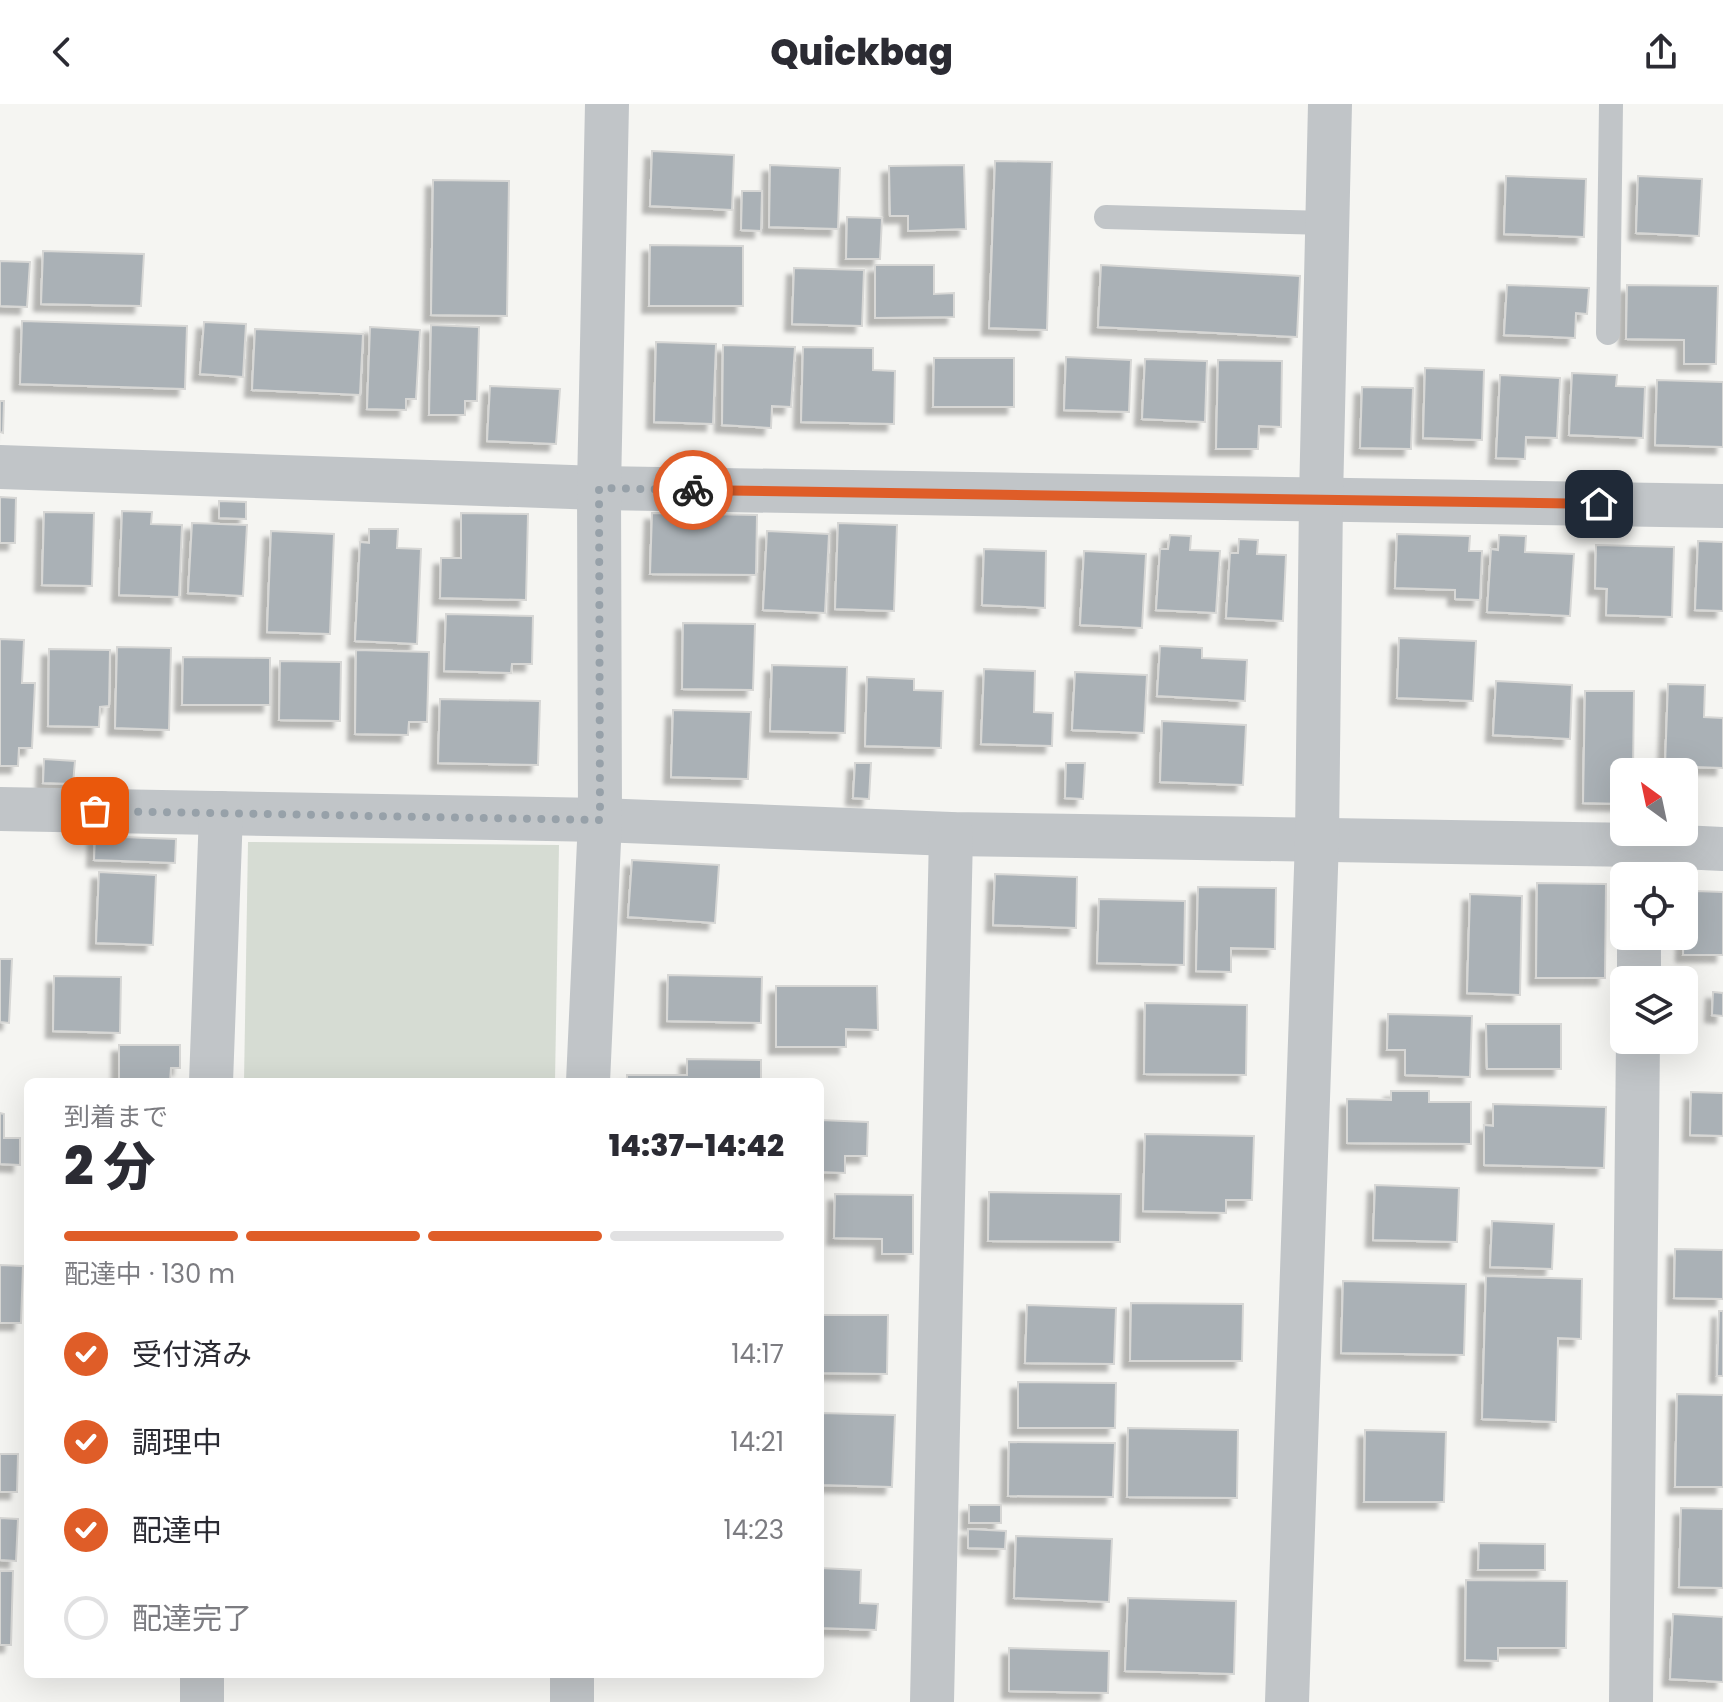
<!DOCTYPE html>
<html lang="ja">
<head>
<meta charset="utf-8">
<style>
  body { margin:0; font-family:Poppins,"Noto Sans JP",sans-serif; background:#f2f2f3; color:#2b2b33; height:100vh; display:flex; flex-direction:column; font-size:30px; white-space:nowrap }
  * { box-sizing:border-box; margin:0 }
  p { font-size:26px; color:#7c7c81 }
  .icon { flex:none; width:44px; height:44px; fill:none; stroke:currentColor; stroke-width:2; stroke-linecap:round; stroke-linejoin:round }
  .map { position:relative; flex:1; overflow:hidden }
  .details { position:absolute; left:24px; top:974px; width:800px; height:600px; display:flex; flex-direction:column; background:#fff; border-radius:12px; box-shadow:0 8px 32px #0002 }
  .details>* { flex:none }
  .needle { width:52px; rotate:327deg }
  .controls { position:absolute; left:1610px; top:654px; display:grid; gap:16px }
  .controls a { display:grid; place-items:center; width:88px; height:88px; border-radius:12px; background:#fff; box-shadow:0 8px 32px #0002; font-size:40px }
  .pin { position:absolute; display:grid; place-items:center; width:68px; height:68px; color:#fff; margin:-34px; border-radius:16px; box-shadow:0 4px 12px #0006 }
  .courier { position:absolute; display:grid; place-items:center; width:80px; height:80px; margin:-40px; border:6px solid #df5d28; border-radius:50%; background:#fff; color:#222; box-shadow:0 2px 10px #0007 }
  .overview em { font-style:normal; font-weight:800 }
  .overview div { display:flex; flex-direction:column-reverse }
  .overview { display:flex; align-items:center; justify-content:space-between; height:136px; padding:0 40px }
  h1 { font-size:52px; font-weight:800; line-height:60px }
  .bar { display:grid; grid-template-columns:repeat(4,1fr); gap:12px 8px; align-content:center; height:96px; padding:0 40px }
  .bar i { height:10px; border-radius:6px; background:#e1e1e2 }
  .bar .selected { background:#df5d28 }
  .bar p { grid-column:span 4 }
  ol { padding:0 40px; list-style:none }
  li { display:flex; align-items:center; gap:24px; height:88px }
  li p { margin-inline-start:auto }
  li .icon { padding:8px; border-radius:50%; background:#df5d28; color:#fff; stroke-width:4 }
  li:last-child { color:#7c7c81 }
  li i { width:44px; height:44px; border:4px solid #e1e1e2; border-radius:50% }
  header { display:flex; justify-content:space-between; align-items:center; height:104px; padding:0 40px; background:#fff; font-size:36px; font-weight:800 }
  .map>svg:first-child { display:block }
  .green { fill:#d6dcd3 }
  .building { fill:#aab1b6; stroke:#d7d7d5; stroke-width:2; filter:url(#shadow) }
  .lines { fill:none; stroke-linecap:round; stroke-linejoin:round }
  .lane { stroke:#c1c5c8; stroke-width:24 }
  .street { stroke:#c1c5c8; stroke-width:44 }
  .done { stroke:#97a1a9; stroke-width:8; stroke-dasharray:0 14.4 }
  .route { stroke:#df5d28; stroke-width:10 }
</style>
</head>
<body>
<header><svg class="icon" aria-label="back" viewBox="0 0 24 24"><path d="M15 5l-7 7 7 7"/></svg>Quickbag<svg class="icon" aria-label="share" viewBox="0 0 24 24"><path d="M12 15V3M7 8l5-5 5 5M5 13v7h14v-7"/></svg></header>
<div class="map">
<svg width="1723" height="1598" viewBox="0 0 1723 1598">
  <defs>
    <filter id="shadow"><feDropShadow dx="-7" dy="7" stdDeviation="2" flood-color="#0004"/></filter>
  </defs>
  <rect width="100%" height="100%" fill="#f5f5f2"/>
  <!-- green -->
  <polygon class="green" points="248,738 559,741 555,978 244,978"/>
  <!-- building -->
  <g class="building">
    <polygon points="652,47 734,51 732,106 650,102"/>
    <polygon points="995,57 1052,58 1047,226 989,224"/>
    <polygon points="770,61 840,64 838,125 769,123"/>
    <polygon points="964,61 966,125 908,127 908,112 890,112 889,62"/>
    <polygon points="1506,72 1586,75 1584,133 1504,130"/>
    <polygon points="1638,72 1702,75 1699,132 1636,129"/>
    <polygon points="433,76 509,77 507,212 431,211"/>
    <polygon points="742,87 762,87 761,127 741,126"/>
    <polygon points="847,113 882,114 880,155 846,155"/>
    <polygon points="650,141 743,142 743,202 649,202"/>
    <polygon points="43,147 144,150 141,202 41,200"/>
    <polygon points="0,157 30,158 27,203 0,202"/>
    <polygon points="875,161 934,161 934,190 954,189 954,213 875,214"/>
    <polygon points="1101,161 1300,172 1297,233 1098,223"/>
    <polygon points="794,164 864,166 862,222 792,220"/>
    <polygon points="1507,181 1589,184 1587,210 1576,209 1575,234 1504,231"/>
    <polygon points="1627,181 1718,182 1716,260 1684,260 1684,236 1626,235"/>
    <polygon points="22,217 187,222 185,285 20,280"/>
    <polygon points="204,218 246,220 243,273 200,270"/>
    <polygon points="431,221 479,223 477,297 465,297 465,311 429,311"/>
    <polygon points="370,223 420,226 416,295 406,295 406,306 367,305"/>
    <polygon points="255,225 363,230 360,291 252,286"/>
    <polygon points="656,238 716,240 713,320 654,318"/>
    <polygon points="723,241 795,243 791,303 772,302 771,324 722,321"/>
    <polygon points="803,243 873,244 873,266 895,267 894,320 801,318"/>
    <polygon points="1066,253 1131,256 1129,308 1064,306"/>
    <polygon points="934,254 1014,254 1014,303 933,303"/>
    <polygon points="1145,255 1207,257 1205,318 1142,315"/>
    <polygon points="1218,256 1282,257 1281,323 1259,322 1258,345 1216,345"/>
    <polygon points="1425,264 1484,266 1482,336 1423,334"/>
    <polygon points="1572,269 1617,271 1616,282 1645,283 1643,334 1569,331"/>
    <polygon points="1500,271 1560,274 1557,334 1526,333 1525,355 1496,354"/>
    <polygon points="1657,276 1723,278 1723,343 1655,341"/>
    <polygon points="490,282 560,285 556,340 487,337"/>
    <polygon points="1362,283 1413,284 1411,345 1360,344"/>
    <polygon points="0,297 4,297 3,329 0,328"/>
    <polygon points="0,393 16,394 15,439 0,439"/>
    <polygon points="219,397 246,398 246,415 219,414"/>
    <polygon points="122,407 152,408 151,420 182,421 179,493 119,491"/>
    <polygon points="44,408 94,409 92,482 42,481"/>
    <polygon points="461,409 528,410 526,496 440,494 441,454 461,454"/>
    <polygon points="652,409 757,411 756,471 650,470"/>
    <polygon points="192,419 247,421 243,492 188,489"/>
    <polygon points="838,419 897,421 894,507 835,505"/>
    <polygon points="369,425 398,425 397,444 421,445 417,540 355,537 360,438 369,439"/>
    <polygon points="271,427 334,430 330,530 267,528"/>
    <polygon points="767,427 829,430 825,509 763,506"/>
    <polygon points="1397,430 1470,432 1469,447 1482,447 1480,496 1455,495 1455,486 1395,484"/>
    <polygon points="1170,431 1191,432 1190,446 1220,447 1216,509 1156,506 1160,445 1168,445"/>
    <polygon points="1499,431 1526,432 1525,448 1574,450 1570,512 1487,508 1491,445 1498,446"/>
    <polygon points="1239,435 1258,436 1257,450 1286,451 1283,517 1226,514 1230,449 1238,449"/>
    <polygon points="1698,437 1723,438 1723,507 1695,506"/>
    <polygon points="1596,441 1674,443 1672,513 1606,511 1607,485 1595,484"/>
    <polygon points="984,445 1046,447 1045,504 982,501"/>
    <polygon points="1084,447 1146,450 1142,524 1080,521"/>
    <polygon points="446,510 533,512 532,560 512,560 511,569 444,567"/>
    <polygon points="683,519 755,520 753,586 682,585"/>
    <polygon points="1399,534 1476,537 1473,597 1397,594"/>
    <polygon points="0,535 24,536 22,579 35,579 32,644 19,644 18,662 0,662"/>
    <polygon points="1160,542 1202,544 1202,554 1247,556 1245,597 1157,592"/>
    <polygon points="117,543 171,544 169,626 115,624"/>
    <polygon points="49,545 110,546 109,602 100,603 99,623 48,622"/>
    <polygon points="356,546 429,548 427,618 409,618 408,631 355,630"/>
    <polygon points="183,553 270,554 270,601 182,601"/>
    <polygon points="280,557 341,558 340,617 279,616"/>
    <polygon points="772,561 847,563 845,629 770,627"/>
    <polygon points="984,565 1035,567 1034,608 1053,609 1052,642 981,640"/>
    <polygon points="1075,568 1147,571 1144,629 1072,626"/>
    <polygon points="867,573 914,575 914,586 943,587 941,644 865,642"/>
    <polygon points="1496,577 1572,581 1570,635 1493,631"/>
    <polygon points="1668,580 1705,581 1704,613 1723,614 1723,664 1665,662"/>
    <polygon points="1585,587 1634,587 1633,668 1624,668 1624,700 1583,699"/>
    <polygon points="440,595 540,597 538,661 438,659"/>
    <polygon points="673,606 751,608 748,675 671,673"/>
    <polygon points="1162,617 1246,621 1243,681 1160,678"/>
    <polygon points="44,655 75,657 73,680 43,679"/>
    <polygon points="855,659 871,659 869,695 853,694"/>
    <polygon points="1066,659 1085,659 1083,695 1065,694"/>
    <polygon points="95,732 176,735 175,759 94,756"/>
    <polygon points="632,756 719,761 715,819 628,813"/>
    <polygon points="99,768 156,771 153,841 96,839"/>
    <polygon points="995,770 1077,773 1076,824 993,821"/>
    <polygon points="1537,779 1606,780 1605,874 1536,874"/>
    <polygon points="1198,783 1276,784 1275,845 1231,844 1231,868 1196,867"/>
    <polygon points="1695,787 1723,788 1723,851 1683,851 1684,814 1695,814"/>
    <polygon points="1470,790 1522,792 1520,891 1467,889"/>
    <polygon points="1099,795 1185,797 1184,861 1097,859"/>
    <polygon points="0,855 12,855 9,919 0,918"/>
    <polygon points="668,871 762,873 761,919 667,917"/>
    <polygon points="54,872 121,873 120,929 53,927"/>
    <polygon points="776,882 877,882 878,926 846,925 846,943 776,943"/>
    <polygon points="1713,888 1723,889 1723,912 1712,911"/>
    <polygon points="1145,899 1247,901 1246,971 1144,970"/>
    <polygon points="1388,910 1472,912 1470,973 1405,971 1405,946 1387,946"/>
    <polygon points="1486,920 1561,920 1561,965 1487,965"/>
    <polygon points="119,941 180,941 180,964 171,964 170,978 119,978"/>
    <polygon points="687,955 761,956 761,978 627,978 627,971 687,971"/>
    <polygon points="1391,987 1429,987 1429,998 1471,998 1471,1040 1347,1039 1347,995 1391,996"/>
    <polygon points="1691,988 1723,989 1723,1032 1690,1031"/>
    <polygon points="1493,1000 1606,1003 1604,1064 1484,1061 1484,1021 1493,1022"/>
    <polygon points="0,1009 4,1010 4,1034 20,1034 20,1061 0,1060"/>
    <polygon points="820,1016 868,1018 867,1052 845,1052 845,1069 820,1068"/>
    <polygon points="1145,1030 1254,1032 1252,1096 1226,1096 1226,1109 1143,1107"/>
    <polygon points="1375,1081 1459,1084 1457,1138 1373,1136"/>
    <polygon points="989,1088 1121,1090 1120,1138 988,1137"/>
    <polygon points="835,1090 913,1091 913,1150 882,1150 882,1135 834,1134"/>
    <polygon points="1492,1117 1554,1120 1552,1165 1490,1163"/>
    <polygon points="1675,1145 1723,1146 1723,1195 1674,1194"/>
    <polygon points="0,1161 23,1162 21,1219 0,1219"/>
    <polygon points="1486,1172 1582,1175 1581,1235 1558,1234 1556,1318 1482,1315"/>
    <polygon points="1343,1177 1466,1180 1464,1251 1341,1249"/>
    <polygon points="1131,1199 1243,1200 1242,1257 1130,1257"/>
    <polygon points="1027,1201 1116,1204 1114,1260 1025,1259"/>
    <polygon points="1719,1207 1723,1207 1723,1272 1717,1272"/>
    <polygon points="820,1211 888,1211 887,1270 820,1269"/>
    <polygon points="1018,1278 1116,1279 1115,1324 1018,1324"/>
    <polygon points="1677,1290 1723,1291 1723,1383 1675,1383"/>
    <polygon points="820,1309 895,1311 892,1383 820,1381"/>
    <polygon points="1128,1324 1238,1326 1237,1394 1127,1393"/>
    <polygon points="1365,1326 1446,1328 1444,1398 1364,1398"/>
    <polygon points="1009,1338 1115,1339 1113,1393 1008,1392"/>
    <polygon points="0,1350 18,1350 17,1388 0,1388"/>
    <rect x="969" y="1401" width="32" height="18"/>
    <polygon points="1681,1404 1723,1405 1723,1484 1679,1483"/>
    <polygon points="0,1414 18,1415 16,1457 0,1456"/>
    <polygon points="968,1425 1006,1427 1005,1445 968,1444"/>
    <polygon points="1016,1432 1112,1435 1109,1498 1014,1494"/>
    <polygon points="1479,1439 1545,1440 1545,1466 1478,1466"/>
    <polygon points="820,1464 861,1466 860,1499 878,1500 876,1526 820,1524"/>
    <polygon points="0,1467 13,1467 11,1541 0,1541"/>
    <polygon points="1466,1476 1567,1477 1566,1544 1498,1544 1498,1557 1465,1556"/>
    <polygon points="1128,1494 1236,1497 1234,1570 1125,1567"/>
    <polygon points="1673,1510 1723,1513 1723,1578 1670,1575"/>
    <polygon points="1009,1544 1109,1547 1108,1589 1009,1587"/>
  </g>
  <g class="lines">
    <!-- lane -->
    <g class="lane">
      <polyline points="1106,113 1327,119"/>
      <polyline points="1608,229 1611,0"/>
    </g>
    <!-- street -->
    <g class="street">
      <polyline points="0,363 599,384 1723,402"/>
      <polyline points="0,705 600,716 951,730 1640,741 1723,745"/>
      <polyline points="1639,876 1639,832"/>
      <polyline points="211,978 221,709"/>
      <polyline points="588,978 600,716 599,384 607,0"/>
      <polyline points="202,1598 202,1570"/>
      <polyline points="572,1598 572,1570"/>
      <polyline points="932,1598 951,730"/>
      <polyline points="1287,1598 1317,736 1321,395 1330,0"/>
      <polyline points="1631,1598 1638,936"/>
    </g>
  </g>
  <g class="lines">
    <!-- done -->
    <polyline class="done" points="95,707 600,716 599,384 693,386"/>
    <!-- route -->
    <polyline class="route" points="693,386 1599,400"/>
  </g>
</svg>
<div class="controls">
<a><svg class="needle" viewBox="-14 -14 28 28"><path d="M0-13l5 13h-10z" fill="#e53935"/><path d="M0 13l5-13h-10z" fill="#7c7c81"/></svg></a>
<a><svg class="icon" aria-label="locate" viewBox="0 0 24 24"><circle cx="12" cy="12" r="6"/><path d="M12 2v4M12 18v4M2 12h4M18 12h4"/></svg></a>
<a><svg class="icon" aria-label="layers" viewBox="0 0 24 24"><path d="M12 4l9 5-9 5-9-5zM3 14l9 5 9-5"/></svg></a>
</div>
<div class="pin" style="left:95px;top:707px;background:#ea580c"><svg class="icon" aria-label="bag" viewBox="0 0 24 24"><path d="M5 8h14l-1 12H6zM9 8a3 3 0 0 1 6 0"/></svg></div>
<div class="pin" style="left:1599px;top:400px;background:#1f2937"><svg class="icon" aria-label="home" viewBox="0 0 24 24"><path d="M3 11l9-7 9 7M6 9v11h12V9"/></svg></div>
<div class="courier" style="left:693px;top:386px"><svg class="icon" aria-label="bike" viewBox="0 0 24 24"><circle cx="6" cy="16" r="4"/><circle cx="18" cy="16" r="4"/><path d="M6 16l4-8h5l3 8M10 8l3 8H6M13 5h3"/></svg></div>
<section class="details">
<div class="overview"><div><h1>2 分</h1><p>到着まで</p></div><em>14:37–14:42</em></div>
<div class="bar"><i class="selected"></i><i class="selected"></i><i class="selected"></i><i></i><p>配達中 · 130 m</p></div>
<ol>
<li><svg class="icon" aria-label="check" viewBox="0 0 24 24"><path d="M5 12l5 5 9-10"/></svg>受付済み<p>14:17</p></li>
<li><svg class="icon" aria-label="check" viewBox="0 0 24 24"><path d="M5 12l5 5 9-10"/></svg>調理中<p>14:21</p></li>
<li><svg class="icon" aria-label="check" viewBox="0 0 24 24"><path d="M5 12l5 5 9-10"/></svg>配達中<p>14:23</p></li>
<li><i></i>配達完了</li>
</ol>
</section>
</div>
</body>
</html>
